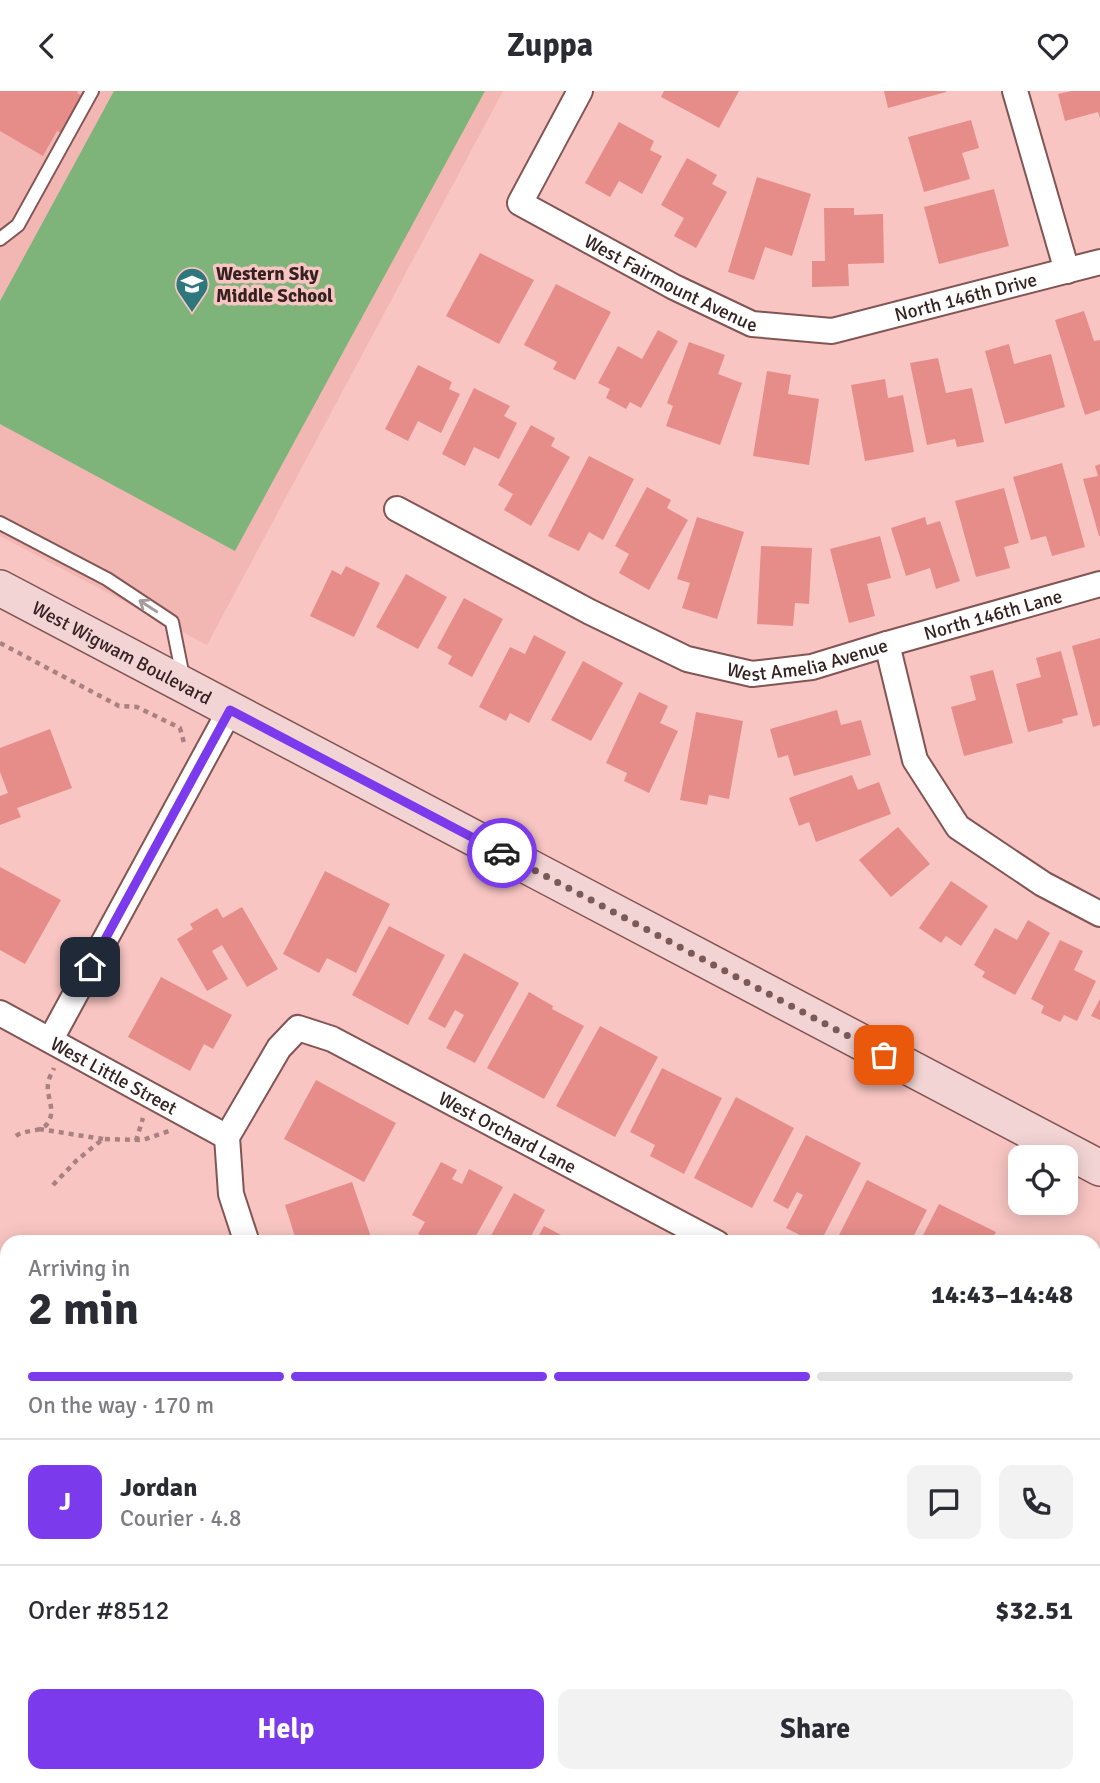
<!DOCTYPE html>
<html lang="en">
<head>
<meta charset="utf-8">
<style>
  body { margin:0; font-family:Signika,sans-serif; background:#f2f2f3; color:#2b2b33; height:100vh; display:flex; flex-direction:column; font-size:26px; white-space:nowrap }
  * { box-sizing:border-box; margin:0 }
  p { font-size:23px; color:#7c7c81 }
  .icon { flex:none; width:38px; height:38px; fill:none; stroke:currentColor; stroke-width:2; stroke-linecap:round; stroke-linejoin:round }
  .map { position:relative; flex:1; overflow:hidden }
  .drawer { position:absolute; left:0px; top:1144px; width:1101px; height:548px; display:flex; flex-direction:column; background:#fff; border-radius:21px 21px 0 0; box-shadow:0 4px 18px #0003 }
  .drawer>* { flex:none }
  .tools { position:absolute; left:1008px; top:1054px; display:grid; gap:14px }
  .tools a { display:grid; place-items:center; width:70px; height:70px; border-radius:14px; background:#fff; box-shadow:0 4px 18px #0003; font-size:35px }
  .pin { position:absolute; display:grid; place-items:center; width:60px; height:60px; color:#fff; margin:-30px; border-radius:14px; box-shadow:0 4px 10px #0006 }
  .courier { position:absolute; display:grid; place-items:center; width:70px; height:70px; margin:-35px; border:5px solid #7c3aed; border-radius:50%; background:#fff; color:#222; box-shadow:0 2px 9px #0007 }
  .headline em { font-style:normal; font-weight:700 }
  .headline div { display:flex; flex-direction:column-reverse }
  .headline { display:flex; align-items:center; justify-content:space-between; height:119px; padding:0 28px }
  h1 { font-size:46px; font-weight:700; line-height:52px }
  .bar { display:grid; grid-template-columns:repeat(4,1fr); gap:10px 7px; align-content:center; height:84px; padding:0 28px }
  .bar i { height:9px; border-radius:5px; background:#e1e1e2 }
  .bar .selected { background:#7c3aed }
  .bar p { grid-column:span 4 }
  .line { display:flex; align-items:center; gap:18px; padding:0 28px; border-top:2px solid #e1e1e2 }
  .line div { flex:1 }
  .round { display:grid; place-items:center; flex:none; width:74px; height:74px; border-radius:14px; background:#f2f2f3 }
  .button { display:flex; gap:14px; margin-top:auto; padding:14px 28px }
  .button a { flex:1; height:80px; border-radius:14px; background:#7c3aed; color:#fff; font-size:28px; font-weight:700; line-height:80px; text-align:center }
  .button a+a { background:#f2f2f3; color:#2b2b33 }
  header { display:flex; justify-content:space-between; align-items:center; height:91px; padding:0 28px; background:#fff; font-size:32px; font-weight:700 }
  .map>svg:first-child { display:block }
  .built { fill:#f2b7b3 }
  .green { fill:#7eb479 }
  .building { fill:#e68d8a }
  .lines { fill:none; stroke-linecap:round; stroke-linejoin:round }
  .lane-casing { stroke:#815553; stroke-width:16 }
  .street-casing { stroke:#815553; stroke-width:28 }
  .secondary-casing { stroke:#815553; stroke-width:38 }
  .path { stroke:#a88280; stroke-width:4.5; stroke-dasharray:5 5; stroke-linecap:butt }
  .lane { stroke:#fff; stroke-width:12 }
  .street { stroke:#fff; stroke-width:24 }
  .secondary { stroke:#f3d4d4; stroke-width:35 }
  .oneway { stroke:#a49b9b }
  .done { stroke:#795a59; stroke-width:7; stroke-dasharray:0 12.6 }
  .route { stroke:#7c3aed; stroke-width:9 }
  .labels { text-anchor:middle; stroke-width:7; stroke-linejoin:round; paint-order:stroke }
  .poi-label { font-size:19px; font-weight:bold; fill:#342120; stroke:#f8c5c2; text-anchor:start }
  .street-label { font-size:19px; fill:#342120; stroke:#f8c5c2 }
</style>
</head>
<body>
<header><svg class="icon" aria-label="back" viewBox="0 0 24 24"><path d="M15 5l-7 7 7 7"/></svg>Zuppa<svg class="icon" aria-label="heart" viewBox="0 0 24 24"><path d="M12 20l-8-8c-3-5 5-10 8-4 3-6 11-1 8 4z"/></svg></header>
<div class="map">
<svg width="1100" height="1692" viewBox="0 0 1100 1692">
  <rect width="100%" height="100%" fill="#f8c5c2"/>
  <!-- built -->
  <g class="built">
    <polygon points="0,0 503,0 207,554 0,445"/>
    <polygon points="1100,1407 1100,1692 942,1692 946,1685 1094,1685 1094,1418"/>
  </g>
  <!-- green -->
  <polygon class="green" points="114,0 485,0 235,460 0,333 0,210"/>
  <!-- building -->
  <g class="building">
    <polygon points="0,0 78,0 77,2 84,6 64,43 57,40 43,65 0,40"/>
    <polygon points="664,0 739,0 719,37 661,6"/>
    <polygon points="884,0 946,0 946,1 888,17"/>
    <polygon points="1071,0 1100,0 1100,27 1098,21 1065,30 1058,3"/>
    <polygon points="971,29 979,57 962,62 970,88 924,101 908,46"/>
    <polygon points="619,31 654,50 650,59 662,65 642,103 619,90 610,106 585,92"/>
    <polygon points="687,67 717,84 712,93 727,101 696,157 674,145 684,127 661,114"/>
    <polygon points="757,86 811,103 792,165 765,156 754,189 728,181"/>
    <polygon points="994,98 1009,155 939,173 924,116"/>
    <polygon points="824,117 854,117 854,124 883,123 884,172 848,173 849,195 812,196 812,170 825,170"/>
    <polygon points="480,162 534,189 499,253 446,225"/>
    <polygon points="556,193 611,221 575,289 553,278 557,271 524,254"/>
    <polygon points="1084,220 1094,250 1100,249 1100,319 1085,324 1055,229"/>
    <polygon points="658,239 678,250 641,317 630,311 626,318 606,307 610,298 598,292 618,255 642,268"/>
    <polygon points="689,251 725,264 718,283 742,292 720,354 666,335 673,315 667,312"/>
    <polygon points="1009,253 1014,273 1051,263 1065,316 1005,333 985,260"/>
    <polygon points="938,267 946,302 972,297 984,351 957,356 955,348 927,354 910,272"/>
    <polygon points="418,274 452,291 449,298 460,303 441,342 418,330 408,350 385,338"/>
    <polygon points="767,280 791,284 788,303 819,308 809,374 753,365"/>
    <polygon points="885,288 888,307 903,304 914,361 865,370 851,294"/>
    <polygon points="474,297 510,315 504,325 517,332 499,368 474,356 465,375 442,363"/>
    <polygon points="531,334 555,347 551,355 570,366 531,435 504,419 513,403 498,394"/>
    <polygon points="589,365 634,388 603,449 589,441 579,460 548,445"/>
    <polygon points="1062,372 1085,456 1052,465 1046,445 1031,449 1013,386"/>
    <polygon points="1100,373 1100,445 1099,445 1083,388 1098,385 1095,375"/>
    <polygon points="647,396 671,409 667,417 688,429 649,499 619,482 629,463 615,455"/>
    <polygon points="1004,397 1019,452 1004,456 1010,477 976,486 955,410"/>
    <polygon points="697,426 744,441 717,528 682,517 690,492 677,488"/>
    <polygon points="925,426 927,434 940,430 960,490 936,498 930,477 906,485 891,437"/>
    <polygon points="880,445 891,487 867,493 875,525 849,532 830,458"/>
    <polygon points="761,455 812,457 809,513 795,512 793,535 757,533"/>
    <polygon points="346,475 380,492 354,546 310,525 332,479 341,484"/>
    <polygon points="406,483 447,506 418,558 376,536"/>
    <polygon points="464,507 503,528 472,586 448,573 452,565 437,557"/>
    <polygon points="534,544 566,561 529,632 510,622 506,630 479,616 510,556 525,563"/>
    <polygon points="1100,547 1100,634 1093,636 1072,555"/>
    <polygon points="1061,560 1078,624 1062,628 1063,632 1028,641 1016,593 1041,586 1036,567"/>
    <polygon points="583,570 623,592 591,650 551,629"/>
    <polygon points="993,579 1013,652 964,665 951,616 976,609 970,585"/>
    <polygon points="639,601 668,615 660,632 678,640 649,702 624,690 627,682 606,672"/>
    <polygon points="837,619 841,634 861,629 871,664 794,685 788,664 778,667 770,638"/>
    <polygon points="696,621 743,630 729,708 709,704 707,714 680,709"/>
    <polygon points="50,638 72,697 17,717 21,726 0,734 0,705 8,702 0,681 0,657"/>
    <polygon points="852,684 858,699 879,691 891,723 816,751 809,731 799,735 789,707"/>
    <polygon points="898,736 930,773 891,806 859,769"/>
    <polygon points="0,776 61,809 25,873 0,859"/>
    <polygon points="325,780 390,813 356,882 327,867 319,882 283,863"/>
    <polygon points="951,790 988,815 961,855 946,845 941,852 919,837"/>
    <polygon points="242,816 278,878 247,896 222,854 212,860 228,888 207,900 177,848 193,838 190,833 217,817 223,827"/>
    <polygon points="1028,829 1050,842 1015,904 982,886 985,881 974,874 995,837 1017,849"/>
    <polygon points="389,835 445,864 408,934 352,904"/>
    <polygon points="1060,849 1083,860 1074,879 1096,890 1077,930 1064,924 1060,931 1041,922 1044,915 1031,908"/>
    <polygon points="464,862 519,892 475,972 446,957 464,924 455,919 445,937 428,928"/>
    <polygon points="161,886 232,924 213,958 204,953 190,980 128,946"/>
    <polygon points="529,901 553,915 552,918 584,935 544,1008 487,977"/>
    <polygon points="1100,908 1100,929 1091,925"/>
    <polygon points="600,935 658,966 615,1046 556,1015"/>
    <polygon points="662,977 722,1007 684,1083 650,1065 655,1054 630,1041"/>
    <polygon points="316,989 396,1032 364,1091 284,1048"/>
    <polygon points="736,1006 794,1037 752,1117 694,1087"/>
    <polygon points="806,1044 861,1072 820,1152 815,1152 786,1137 803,1104 797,1101 788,1118 773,1110"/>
    <polygon points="441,1071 457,1079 452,1088 462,1093 469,1078 503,1096 472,1152 434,1152 418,1143 425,1131 412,1124"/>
    <polygon points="867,1089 927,1119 910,1152 835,1152"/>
    <polygon points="352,1091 373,1152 297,1152 285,1114"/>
    <polygon points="514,1102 545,1119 529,1149 534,1152 487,1152"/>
    <polygon points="939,1113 996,1141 990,1152 919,1152"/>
    <polygon points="544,1135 561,1144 557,1152 535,1152"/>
    <polygon points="575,1145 588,1152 571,1152"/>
    <polygon points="0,1187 7,1207 7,1233 0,1236"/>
    <polygon points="1,1257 7,1277 7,1311 0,1313"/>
    <polygon points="7,1325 7,1390 0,1393 0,1327"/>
    <polygon points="7,1404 7,1455 0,1457 0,1406"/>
    <polygon points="1094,1636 1100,1640 1100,1692 1059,1692 1063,1685 1094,1685"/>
    <polygon points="7,1679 7,1685 38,1685 34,1692 0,1692"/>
    <polygon points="65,1685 88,1685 84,1692 61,1692"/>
    <polygon points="280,1685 333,1685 329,1692 319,1692 307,1685 303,1692 293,1692"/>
    <polygon points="346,1685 427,1685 423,1692 342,1692"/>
    <polygon points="442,1685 479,1685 492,1692 438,1692"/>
    <polygon points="764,1685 806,1685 802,1692 776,1692"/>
  </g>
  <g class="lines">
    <defs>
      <g id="lane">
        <polyline points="0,148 18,134 92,0"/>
        <polyline points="0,432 107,488 172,531 183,586"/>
        <polyline points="1094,1443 1100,1447"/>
        <polyline points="1094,1539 1100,1528"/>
        <polyline points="1011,1692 1014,1685"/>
      </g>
      <g id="street">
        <path id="s1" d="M580,0l-60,112 154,84 78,37 80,7 268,-69"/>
        <polyline points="1015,0 1067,180"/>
        <path id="s2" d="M397,418l193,103 97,47 65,15 60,-7 75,-23 28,116 43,67 85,57 57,30"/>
        <path id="s3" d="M887,553l213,-60"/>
        <path id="s4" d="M0,922l227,124"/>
        <polyline points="51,948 230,619"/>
        <path id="s5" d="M247,1152l-16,-49 -4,-57 52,-89 19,-20 34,11 385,204"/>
        <polyline points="1094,1328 1100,1316"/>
        <polyline points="1094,1397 1100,1386"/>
        <polyline points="0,1587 7,1591"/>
        <polyline points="187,1685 200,1692"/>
        <polyline points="672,1685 685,1692"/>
        <polyline points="892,1692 896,1685"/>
        <polyline points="933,1692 937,1685"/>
      </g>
      <g id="secondary">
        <path id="s6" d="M0,497l1100,580"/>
      </g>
    </defs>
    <!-- lane casing -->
    <use href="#lane" class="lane-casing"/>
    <!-- street casing -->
    <use href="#street" class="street-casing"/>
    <!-- secondary casing -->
    <use href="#secondary" class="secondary-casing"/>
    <!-- path -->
    <g class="path">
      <polyline points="0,552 119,615 137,616 180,637 184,652"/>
      <polyline points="39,1038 103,1048"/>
      <path d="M16,1045c9,-7 24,-3 31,-12 10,-13 -1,-27 1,-40 0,-5 4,-11 6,-16"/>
      <polyline points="136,1050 143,1027"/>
      <polyline points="53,1094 77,1069 103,1048 143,1049 169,1040"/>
      <polyline points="605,1685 617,1692"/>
    </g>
    <!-- lane -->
    <use href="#lane" class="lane"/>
    <!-- street -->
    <use href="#street" class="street"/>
    <!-- secondary -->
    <use href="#secondary" class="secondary"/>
  </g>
  <!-- one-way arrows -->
  <defs><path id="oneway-shaft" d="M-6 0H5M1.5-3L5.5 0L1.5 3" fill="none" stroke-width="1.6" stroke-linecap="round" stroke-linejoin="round" transform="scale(1.75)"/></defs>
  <use class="oneway" href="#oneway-shaft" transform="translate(148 515) rotate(-147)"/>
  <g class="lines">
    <!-- done -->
    <polyline class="done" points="502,762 884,964"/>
    <!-- route -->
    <polyline class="route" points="90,876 230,619 502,762"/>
  </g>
  <!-- icons -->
  <defs>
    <symbol id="school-pin" viewBox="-11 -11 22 30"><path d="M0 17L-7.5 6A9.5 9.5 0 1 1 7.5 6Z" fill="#2e777d" stroke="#f8c5c2"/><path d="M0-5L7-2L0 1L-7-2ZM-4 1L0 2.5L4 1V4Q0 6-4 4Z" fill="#fff"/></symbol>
  </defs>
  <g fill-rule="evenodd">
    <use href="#school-pin" x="173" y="174" width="38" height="52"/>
  </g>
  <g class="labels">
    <!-- poi labels -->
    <g class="poi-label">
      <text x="216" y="189">Western Sky<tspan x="216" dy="22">Middle School</tspan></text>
    </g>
    <!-- street labels -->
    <g class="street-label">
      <text dy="7" stroke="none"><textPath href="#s1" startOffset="298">West Fairmount Avenue</textPath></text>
      <text dy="7" stroke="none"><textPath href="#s1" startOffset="607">North 146th Drive</textPath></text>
      <text dy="7" stroke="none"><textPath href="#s3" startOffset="110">North 146th Lane</textPath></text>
      <text dy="7" stroke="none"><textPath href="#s6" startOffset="138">West Wigwam Boulevard</textPath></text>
      <text dy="7" stroke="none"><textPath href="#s2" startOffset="450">West Amelia Avenue</textPath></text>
      <text dy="7" stroke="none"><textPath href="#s4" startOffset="130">West Little Street</textPath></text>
      <text dy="7" stroke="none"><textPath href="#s5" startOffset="474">West Orchard Lane</textPath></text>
    </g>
  </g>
</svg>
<div class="tools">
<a><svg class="icon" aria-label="locate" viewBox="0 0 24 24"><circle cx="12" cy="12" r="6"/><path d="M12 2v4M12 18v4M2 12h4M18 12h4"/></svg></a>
</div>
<div class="pin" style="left:884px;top:964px;background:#ea580c"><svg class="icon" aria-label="bag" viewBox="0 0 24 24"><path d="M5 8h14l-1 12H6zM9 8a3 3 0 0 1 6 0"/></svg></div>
<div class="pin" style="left:90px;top:876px;background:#1f2937"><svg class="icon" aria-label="home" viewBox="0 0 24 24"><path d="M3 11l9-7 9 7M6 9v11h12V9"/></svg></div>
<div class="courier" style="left:502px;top:762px"><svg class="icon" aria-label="car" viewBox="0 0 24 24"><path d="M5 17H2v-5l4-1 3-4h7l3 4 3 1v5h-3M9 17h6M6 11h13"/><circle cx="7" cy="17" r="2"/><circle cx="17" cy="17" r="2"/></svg></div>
<section class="drawer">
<div class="headline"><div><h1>2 min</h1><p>Arriving in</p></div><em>14:43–14:48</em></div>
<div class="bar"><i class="selected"></i><i class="selected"></i><i class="selected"></i><i></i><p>On the way · 170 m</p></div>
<div class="line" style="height:126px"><b class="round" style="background:#7c3aed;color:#fff">J</b><div><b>Jordan</b><p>Courier · 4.8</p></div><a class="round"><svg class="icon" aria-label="chat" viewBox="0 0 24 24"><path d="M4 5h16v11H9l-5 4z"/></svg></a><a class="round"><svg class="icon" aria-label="phone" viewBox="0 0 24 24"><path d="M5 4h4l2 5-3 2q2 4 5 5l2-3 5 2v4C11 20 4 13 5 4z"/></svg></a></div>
<div class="line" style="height:91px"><div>Order #8512</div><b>$32.51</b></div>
<div class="button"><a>Help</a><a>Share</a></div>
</section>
</div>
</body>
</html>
